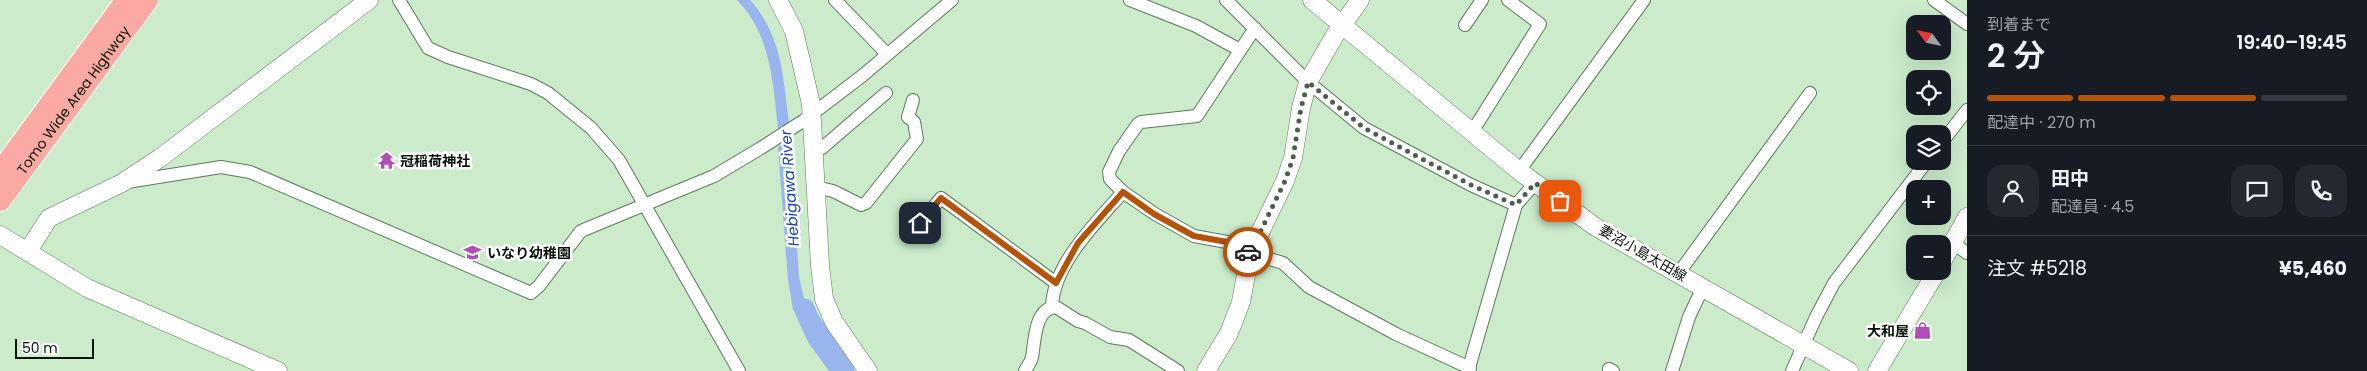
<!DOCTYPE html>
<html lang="ja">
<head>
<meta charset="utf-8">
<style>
  body { margin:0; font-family:Poppins,"Noto Sans JP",sans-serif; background:#242831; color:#f1f3f6; height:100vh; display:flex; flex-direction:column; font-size:19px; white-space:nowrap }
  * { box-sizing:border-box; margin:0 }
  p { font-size:16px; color:#9ea1a6 }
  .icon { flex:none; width:28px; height:28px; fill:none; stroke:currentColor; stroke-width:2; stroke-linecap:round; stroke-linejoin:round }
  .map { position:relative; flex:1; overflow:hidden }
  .drawer { display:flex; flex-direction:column; background:#171b24; width:400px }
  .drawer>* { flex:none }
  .needle { width:32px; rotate:303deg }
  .controls { position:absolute; left:1906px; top:15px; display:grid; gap:10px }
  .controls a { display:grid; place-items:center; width:45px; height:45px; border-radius:10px; background:#171b24; box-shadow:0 5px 20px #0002; font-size:25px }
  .scale { position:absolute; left:15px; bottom:12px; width:79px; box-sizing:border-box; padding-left:5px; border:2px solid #081308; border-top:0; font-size:14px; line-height:18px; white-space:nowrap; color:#081308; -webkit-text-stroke:4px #fff; paint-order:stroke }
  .pin { position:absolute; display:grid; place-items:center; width:42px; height:42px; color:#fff; margin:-21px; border-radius:10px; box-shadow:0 2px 8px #0006 }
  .courier { position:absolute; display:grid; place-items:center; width:50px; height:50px; margin:-25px; border:4px solid #b45309; border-radius:50%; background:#fff; color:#222; box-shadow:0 1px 6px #0007 }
  .head em { font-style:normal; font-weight:600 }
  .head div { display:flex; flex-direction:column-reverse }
  .head { display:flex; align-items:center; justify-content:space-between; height:85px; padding:0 20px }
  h1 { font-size:32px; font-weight:600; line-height:38px }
  .bar { display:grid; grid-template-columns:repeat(4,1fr); gap:8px 5px; align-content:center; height:60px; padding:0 20px }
  .bar i { height:6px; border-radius:4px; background:#363941 }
  .bar .active { background:#b45309 }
  .bar p { grid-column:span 4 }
  .line { display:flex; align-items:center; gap:12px; padding:0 20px; border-top:1px solid #363941 }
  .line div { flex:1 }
  .round { display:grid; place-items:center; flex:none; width:52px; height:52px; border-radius:15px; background:#242831 }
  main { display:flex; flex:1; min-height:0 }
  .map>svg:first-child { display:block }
  .water { fill:#99b5ed }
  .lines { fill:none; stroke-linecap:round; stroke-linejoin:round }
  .river { stroke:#99b5ed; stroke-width:19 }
  .street-casing { stroke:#5e7a5d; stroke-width:14 }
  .secondary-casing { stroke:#5e7a5d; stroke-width:19 }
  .highway-casing { stroke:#fff; stroke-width:24 }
  .street { stroke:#fff; stroke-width:12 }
  .secondary { stroke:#fff; stroke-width:18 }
  .highway { stroke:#faaaa3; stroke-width:22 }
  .done { stroke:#4c5f4c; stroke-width:5; stroke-dasharray:0 9 }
  .route { stroke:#b45309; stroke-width:6 }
  .labels { text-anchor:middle; stroke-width:5; stroke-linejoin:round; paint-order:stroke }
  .street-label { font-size:14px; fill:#081308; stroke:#fff }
  .poi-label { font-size:14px; font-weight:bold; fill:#081308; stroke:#fff; text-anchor:start }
  .water-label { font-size:15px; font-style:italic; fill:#1d44ae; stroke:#fff }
</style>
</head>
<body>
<main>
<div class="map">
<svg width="1967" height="371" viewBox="0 0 1967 371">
  <rect width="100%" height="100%" fill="#cbebcb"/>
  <!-- water -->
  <g class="water">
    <path d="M737,0h13c32,35 33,78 39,122l-11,7c-5,-45 -7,-95 -41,-129z"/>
    <polygon points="790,141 799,277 808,315 842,371 829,371 808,342 793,309 788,280 778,147"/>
  </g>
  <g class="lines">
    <!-- river -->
    <polyline class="river" points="805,308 809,318 845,371"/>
    <defs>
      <g id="street">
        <polyline points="399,0 428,48 448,57 531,84 548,93 591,128 619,160 739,371"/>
        <polyline points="835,0 887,54"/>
        <polyline points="1130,0 1196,26 1240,50"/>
        <polyline points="1226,0 1308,82 1364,128 1471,185 1516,205"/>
        <polyline points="1934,0 1967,24"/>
        <polyline points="1465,25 1482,0"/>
        <polyline points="1255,28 1197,116 1141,122 1138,124 1119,151 1109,172 1110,179 1123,192 1155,214 1194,236 1227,242 1250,253 1283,263 1309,287 1396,334 1470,368"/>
        <polyline points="1472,132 1540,24 1508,0"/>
        <polyline points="1942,142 1967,110"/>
        <polyline points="812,149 822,148 886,93"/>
        <polyline points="1519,171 1644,0"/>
        <polyline points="127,182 221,167 250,172 531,293 539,286 581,231 714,176 761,148 803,121 862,76 952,0"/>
        <polyline points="815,191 820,188 833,191 861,205 866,203 917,139 914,122 908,117 913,100"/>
        <polyline points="920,223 941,198 1056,283"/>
        <polyline points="1953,243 1967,253"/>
        <polyline points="1678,274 1810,93"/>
        <path d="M1052,307c1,-43 44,-84 71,-115"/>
        <polyline points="1609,369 1613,371"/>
        <path d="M1025,371c2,-4 6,-9 7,-14 3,-15 2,-49 24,-50l22,14 7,2 25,14 19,3 49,31"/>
        <polyline points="1468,371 1516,205 1535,183"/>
        <polyline points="1672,371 1689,317 1703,287"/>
        <polyline points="1792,371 1816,317 1834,283 1927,161"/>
      </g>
      <g id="secondary">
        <polyline points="778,0 794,31 811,104 820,265 824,299 834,322 868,371"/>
        <polyline points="1312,0 1519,171 1594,226 1849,371"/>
        <polyline points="0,235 87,288 278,371"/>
        <polyline points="28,251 49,218 122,183 160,158 369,0"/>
        <polyline points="1942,262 1967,217"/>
        <polyline points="1206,371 1229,333 1241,302 1250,253 1285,181 1293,158 1301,108 1308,82 1335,35 1360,0"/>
        <polyline points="1877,371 1937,271"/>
      </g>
      <g id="highway">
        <polyline points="0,173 127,0"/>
        <path id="s1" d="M0,200l147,-200"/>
      </g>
    </defs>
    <!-- street casing -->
    <use href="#street" class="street-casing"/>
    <!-- secondary casing -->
    <use href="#secondary" class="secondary-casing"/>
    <!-- highway casing -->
    <use href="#highway" class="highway-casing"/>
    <!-- street -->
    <use href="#street" class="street"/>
    <!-- secondary -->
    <use href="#secondary" class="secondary"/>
    <!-- highway -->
    <use href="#highway" class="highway"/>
  </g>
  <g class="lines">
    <!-- done -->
    <polyline class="done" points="1248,252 1250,253 1285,181 1293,158 1301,108 1308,82 1364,128 1471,185 1516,205 1535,183 1560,201"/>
    <!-- route -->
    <polyline class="route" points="920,223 941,198 1056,283 1078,243 1123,192 1154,214 1194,236 1227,242 1248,252"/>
  </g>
  <!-- icons -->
  <defs>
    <symbol id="temple-bare" viewBox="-9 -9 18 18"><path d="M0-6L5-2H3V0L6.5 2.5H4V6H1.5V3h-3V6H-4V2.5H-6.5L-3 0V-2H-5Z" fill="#af4fb7" stroke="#fff" stroke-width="2.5" paint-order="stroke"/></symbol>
    <symbol id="school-bare" viewBox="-9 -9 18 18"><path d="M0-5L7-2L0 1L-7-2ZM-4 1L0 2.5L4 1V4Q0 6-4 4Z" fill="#af4fb7" stroke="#fff" stroke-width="2.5" paint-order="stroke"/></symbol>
    <symbol id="shop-bare" viewBox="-9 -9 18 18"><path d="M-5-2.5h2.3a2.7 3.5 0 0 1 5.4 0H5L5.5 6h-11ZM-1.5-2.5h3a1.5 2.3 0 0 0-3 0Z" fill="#af4fb7" stroke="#fff" stroke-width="2.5" paint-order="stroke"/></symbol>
  </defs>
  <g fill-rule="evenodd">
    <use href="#temple-bare" x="374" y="148" width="25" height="25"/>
    <use href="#school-bare" x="460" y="240" width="25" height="25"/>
    <use href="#shop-bare" x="1910" y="318" width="25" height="25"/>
  </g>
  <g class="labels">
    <!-- street labels -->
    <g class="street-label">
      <text dy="5" stroke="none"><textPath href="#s1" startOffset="124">Tomo Wide Area Highway</textPath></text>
      <text transform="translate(1643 253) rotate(30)" y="5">妻沼小島太田線</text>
    </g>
    <!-- poi labels -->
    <g class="poi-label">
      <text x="400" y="166">冠稲荷神社</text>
      <text x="487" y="258">いなり幼稚園</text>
      <text x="1909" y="336" text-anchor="end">大和屋</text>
    </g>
    <!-- water labels -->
    <g class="water-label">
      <text transform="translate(790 188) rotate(-94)" y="5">Hebigawa River</text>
    </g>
  </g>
</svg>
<div class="controls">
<a><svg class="needle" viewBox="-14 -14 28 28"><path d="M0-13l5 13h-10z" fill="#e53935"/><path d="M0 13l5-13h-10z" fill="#9ea1a6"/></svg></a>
<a><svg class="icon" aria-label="locate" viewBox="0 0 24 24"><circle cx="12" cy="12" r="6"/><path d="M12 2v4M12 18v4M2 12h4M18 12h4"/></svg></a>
<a><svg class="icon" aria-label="layers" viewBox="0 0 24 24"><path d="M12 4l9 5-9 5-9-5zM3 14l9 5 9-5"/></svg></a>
<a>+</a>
<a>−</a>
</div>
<div class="scale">50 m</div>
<div class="pin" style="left:1560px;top:201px;background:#ea580c"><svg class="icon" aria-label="bag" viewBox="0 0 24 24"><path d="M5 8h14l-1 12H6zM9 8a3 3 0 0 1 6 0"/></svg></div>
<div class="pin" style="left:920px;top:223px;background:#1f2937"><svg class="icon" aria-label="home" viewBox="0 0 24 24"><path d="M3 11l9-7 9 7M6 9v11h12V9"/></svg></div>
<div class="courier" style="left:1248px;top:252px"><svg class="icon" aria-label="car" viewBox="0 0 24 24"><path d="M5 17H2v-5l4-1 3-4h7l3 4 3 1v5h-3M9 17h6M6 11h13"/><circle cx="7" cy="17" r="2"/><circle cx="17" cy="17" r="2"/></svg></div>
</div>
<section class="drawer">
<div class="head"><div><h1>2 分</h1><p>到着まで</p></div><em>19:40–19:45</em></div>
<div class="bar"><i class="active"></i><i class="active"></i><i class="active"></i><i></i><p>配達中 · 270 m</p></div>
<div class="line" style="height:90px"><a class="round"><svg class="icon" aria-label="person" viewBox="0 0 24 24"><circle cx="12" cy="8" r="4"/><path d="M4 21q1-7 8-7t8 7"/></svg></a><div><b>田中</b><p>配達員 · 4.5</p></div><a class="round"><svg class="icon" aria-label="chat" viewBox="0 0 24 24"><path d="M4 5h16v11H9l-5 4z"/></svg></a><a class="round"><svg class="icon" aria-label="phone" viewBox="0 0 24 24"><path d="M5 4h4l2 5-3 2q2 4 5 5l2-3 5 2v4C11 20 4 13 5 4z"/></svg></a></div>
<div class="line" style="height:65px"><div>注文 #5218</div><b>¥5,460</b></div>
</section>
</main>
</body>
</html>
